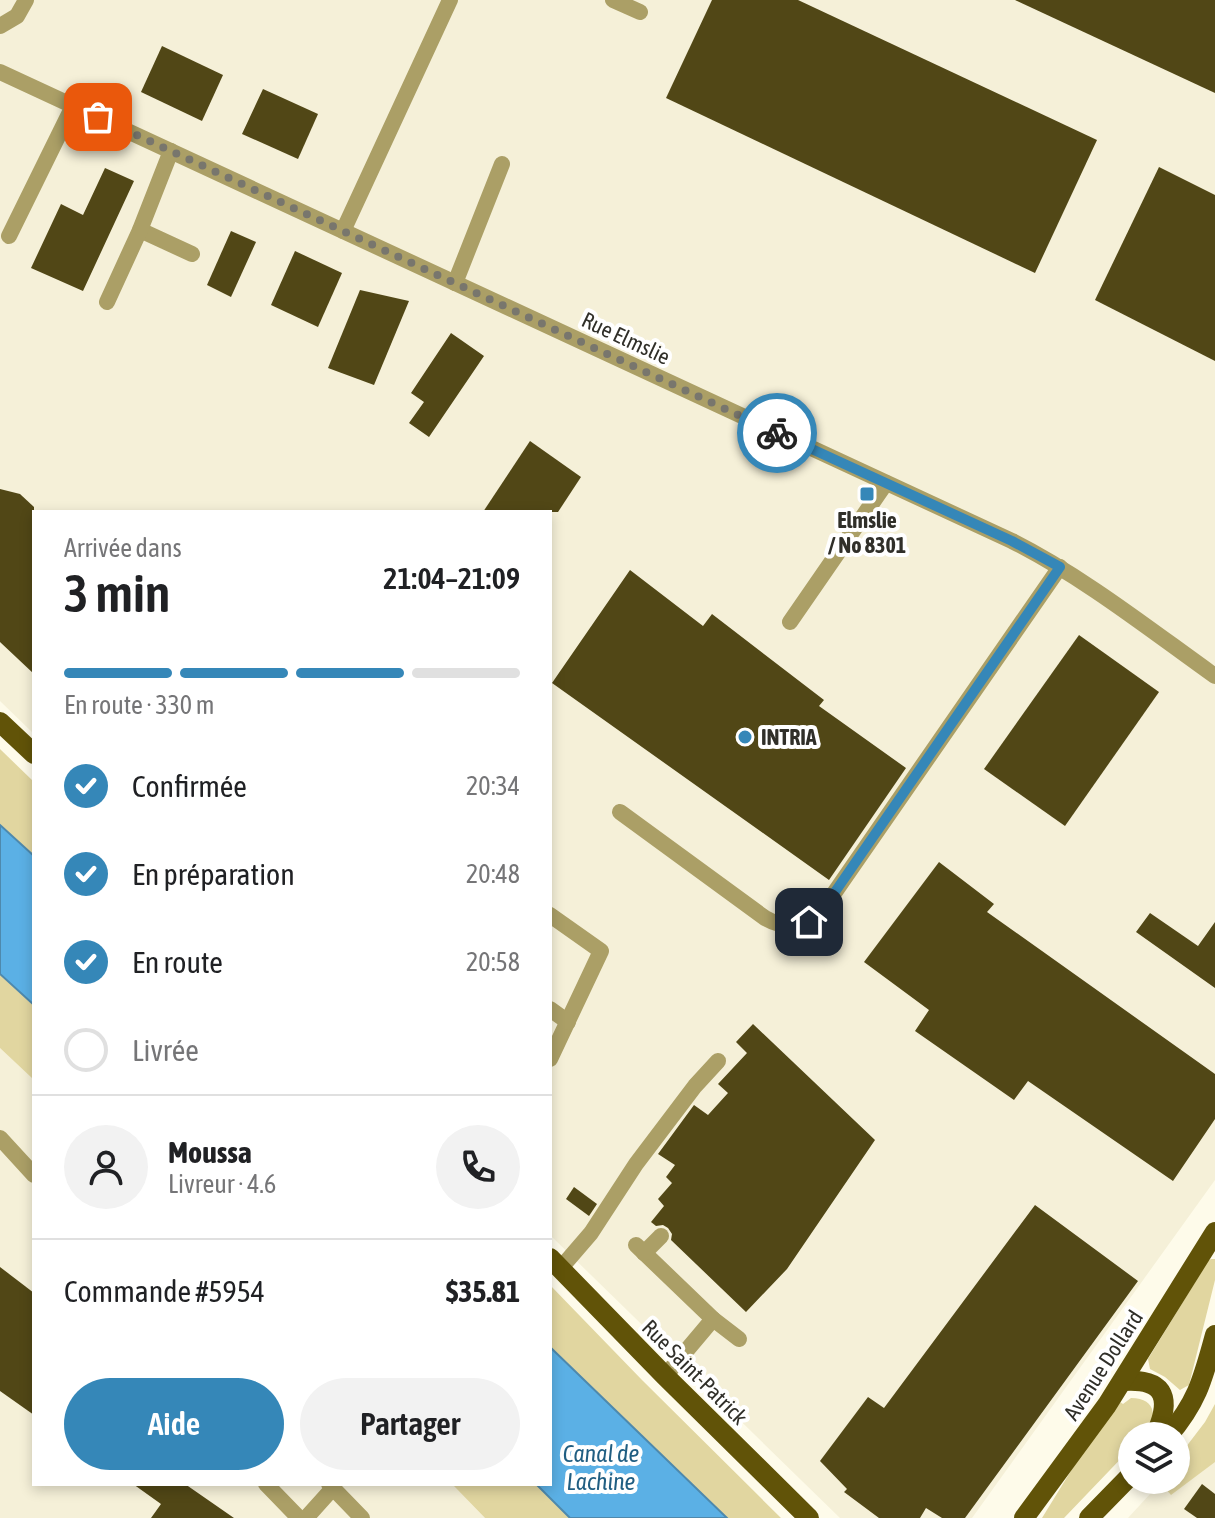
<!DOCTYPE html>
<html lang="fr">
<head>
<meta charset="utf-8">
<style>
  body { margin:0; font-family:"Asap Condensed",sans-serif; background:#f2f2f2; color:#202124; height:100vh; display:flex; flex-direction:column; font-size:30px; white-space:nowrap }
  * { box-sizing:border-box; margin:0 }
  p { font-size:26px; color:#757577 }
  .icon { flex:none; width:44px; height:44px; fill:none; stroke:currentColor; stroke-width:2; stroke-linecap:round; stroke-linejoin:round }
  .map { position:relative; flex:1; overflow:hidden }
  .sheet { position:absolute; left:32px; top:510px; width:520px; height:976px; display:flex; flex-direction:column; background:#fff; border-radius:0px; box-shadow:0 4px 12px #0003 }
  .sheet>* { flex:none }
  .buttons { position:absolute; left:1118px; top:1422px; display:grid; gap:16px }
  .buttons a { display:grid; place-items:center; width:72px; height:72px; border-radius:50%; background:#fff; box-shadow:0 4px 12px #0003; font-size:40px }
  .pin { position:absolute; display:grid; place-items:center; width:68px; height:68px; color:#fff; margin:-34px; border-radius:16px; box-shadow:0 4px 12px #0006 }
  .courier { position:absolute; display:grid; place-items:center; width:80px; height:80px; margin:-40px; border:6px solid #3587b8; border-radius:50%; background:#fff; color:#222; box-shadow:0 2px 10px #0007 }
  .overview em { font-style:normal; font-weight:600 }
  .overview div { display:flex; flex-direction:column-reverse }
  .overview { display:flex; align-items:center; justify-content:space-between; height:136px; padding:0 32px }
  h1 { font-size:52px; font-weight:600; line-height:60px }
  .bar { display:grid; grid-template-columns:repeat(4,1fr); gap:12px 8px; align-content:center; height:96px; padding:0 32px }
  .bar i { height:10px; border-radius:6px; background:#e0e0e0 }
  .bar .selected { background:#3587b8 }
  .bar p { grid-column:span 4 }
  .line { display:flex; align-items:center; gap:20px; padding:0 32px; border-top:2px solid #e0e0e0 }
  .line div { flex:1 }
  .round { display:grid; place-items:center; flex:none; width:84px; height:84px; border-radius:42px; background:#f2f2f2 }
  ol { padding:0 32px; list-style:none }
  li { display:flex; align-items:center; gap:24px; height:88px }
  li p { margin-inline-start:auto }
  li .icon { padding:8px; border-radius:50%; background:#3587b8; color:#fff; stroke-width:4 }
  li:last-child { color:#757577 }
  li i { width:44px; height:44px; border:4px solid #e0e0e0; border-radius:50% }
  .action { display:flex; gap:16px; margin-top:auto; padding:16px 32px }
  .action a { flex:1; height:92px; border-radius:48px; background:#3587b8; color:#fff; font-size:32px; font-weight:600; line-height:92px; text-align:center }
  .action a+a { background:#f2f2f2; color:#202124 }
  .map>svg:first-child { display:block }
  .built { fill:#f5f0d8 }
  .green { fill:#e1d6a0 }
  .water { fill:#5bb0e5; stroke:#4e89ad; stroke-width:2 }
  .building { fill:#514716 }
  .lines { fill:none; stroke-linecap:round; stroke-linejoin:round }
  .minor { stroke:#ab9f66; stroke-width:16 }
  .major { stroke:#615308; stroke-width:20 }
  .done { stroke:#78766d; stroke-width:8; stroke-dasharray:0 14.4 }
  .route { stroke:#3587b8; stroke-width:10 }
  .poi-dot { fill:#3587b8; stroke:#fff; stroke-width:3 }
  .labels { text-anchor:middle; stroke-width:8; stroke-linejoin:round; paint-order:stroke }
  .street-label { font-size:22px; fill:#302f29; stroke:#fff }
  .poi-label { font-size:22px; font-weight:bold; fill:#302f29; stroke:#fff }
  .water-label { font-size:24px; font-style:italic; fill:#205e82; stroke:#fff }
</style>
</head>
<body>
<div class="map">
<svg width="1215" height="1518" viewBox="0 0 1215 1518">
  <rect width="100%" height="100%" fill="#fefbea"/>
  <!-- built -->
  <g class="built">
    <polygon points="0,0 1215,0 1215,1180 972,1518 840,1518 550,1235 550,512 34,512 34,734 0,701"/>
    <polygon points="0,1048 34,1080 34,1484 452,1484 485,1518 0,1518"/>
    <polygon points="1215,1452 1215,1518 1128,1518 1151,1493 1169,1480 1176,1480"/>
  </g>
  <!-- green -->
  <g class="green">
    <polygon points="0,749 34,782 34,1080 0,1048"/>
    <polygon points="1211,1259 1215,1259 1215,1280 1189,1385 1180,1390 1165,1377 1150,1369 1148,1359 1208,1261"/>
    <polygon points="550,1285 642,1380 781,1518 485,1518 452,1484 550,1484"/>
    <path d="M1131,1398c27,0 27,23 11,38h-10v11l-68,71h-22l35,-57 43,-59 3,2z"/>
    <polygon points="1215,1404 1215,1462 1171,1495 1165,1488 1164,1480 1176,1480 1176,1460 1205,1422"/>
  </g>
  <!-- water -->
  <g class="water">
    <polygon points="0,825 34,856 34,1005 0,974"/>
    <polygon points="550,1347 727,1518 570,1518 536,1484 550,1484"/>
  </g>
  <!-- building -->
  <g class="building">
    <polygon points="712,0 798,0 1097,140 1035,273 666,98"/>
    <polygon points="1015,0 1215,0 1215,93"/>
    <polygon points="162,46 223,75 202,121 141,92"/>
    <polygon points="263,89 318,114 298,159 242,134"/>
    <polygon points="1159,167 1215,195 1215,361 1095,300"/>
    <polygon points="105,168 134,181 83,291 31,268 61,204 83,215"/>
    <polygon points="231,231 256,242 231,297 207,285"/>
    <polygon points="295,251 342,273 318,327 271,305"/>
    <polygon points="360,290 409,301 374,385 328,368"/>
    <polygon points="451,333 484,356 429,437 409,423 424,402 411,393"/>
    <polygon points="530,441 581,477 558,512 483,512"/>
    <polygon points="0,489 20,494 34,507 34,674 0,642"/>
    <polygon points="630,570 703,626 712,614 824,700 819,706 906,768 829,880 552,683"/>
    <polygon points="1079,635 1159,692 1065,826 984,769"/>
    <polygon points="939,862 994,904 987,912 1215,1074 1215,1119 1173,1181 1028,1081 1014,1100 915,1031 929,1010 864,962"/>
    <polygon points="1150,913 1198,946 1215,922 1215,988 1136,932"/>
    <polygon points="753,1024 875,1140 787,1269 746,1312 671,1240 672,1234 668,1228 663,1225 656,1226 651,1222 664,1206 658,1199 672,1183 666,1177 675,1165 658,1154 694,1105 708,1115 728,1093 718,1084 747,1053 736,1042"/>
    <polygon points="574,1187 597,1204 589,1216 566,1199"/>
    <polygon points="1035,1205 1138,1281 965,1518 942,1518 926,1508 920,1518 879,1518 844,1492 847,1489 820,1461 868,1397 884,1408"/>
    <polygon points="0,1267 34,1293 34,1415 0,1391"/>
    <polygon points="133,1484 185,1484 234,1518 151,1518 161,1504"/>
    <polygon points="1202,1484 1215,1494 1215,1518 1197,1518 1184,1509"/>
  </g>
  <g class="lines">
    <!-- minor -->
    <g class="minor">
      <polyline points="613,0 640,12"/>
      <polyline points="0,26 17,16 26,0"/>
      <path d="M0,72l1012,469c73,37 137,88 203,135"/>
      <polyline points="140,230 192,254"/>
      <polyline points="343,231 450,0"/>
      <polyline points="9,236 73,106"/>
      <polyline points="455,283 502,164"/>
      <polyline points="107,302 140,230 171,151"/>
      <polyline points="790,622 886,483"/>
      <path d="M620,812l145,106c19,11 36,9 54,-3l241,-348"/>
      <polyline points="550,915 601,951 550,1059"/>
      <polyline points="550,1009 568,1022"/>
      <polyline points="0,1138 34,1175"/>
      <polyline points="636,1245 713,1319 665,1376"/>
      <polyline points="644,1253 661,1236"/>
      <polyline points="560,1269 591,1233 636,1164 695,1086 718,1061"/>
      <polyline points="713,1319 739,1339"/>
      <polyline points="266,1484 299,1518"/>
      <polyline points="329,1484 362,1518"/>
      <polyline points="306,1518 333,1488"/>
    </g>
    <!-- major -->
    <g class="major">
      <polyline points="0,722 34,754"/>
      <polyline points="550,1258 665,1376 809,1518"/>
      <path d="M1123,1381c45,-3 48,20 32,55"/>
      <path d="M1168,1436c30,-35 35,-58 47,-101"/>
      <polyline points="1024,1518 1107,1405 1215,1232"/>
      <polyline points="1089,1518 1132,1474"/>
    </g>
  </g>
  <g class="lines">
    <!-- done -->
    <polyline class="done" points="98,117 777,433"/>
    <!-- route -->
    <polyline class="route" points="777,433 1012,541 1060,567 819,915 809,922"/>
  </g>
  <!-- markers -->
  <g class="poi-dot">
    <rect x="859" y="486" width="16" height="16" rx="4"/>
    <circle cx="745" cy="737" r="8"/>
  </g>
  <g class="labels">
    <!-- street labels -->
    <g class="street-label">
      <text transform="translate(626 338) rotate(25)" y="8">Rue Elmslie</text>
      <text transform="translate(1103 1365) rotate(-57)" y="8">Avenue Dollard</text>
      <text transform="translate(695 1372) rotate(45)" y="8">Rue Saint-Patrick</text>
    </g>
    <!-- poi labels -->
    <g class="poi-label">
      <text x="867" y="528">Elmslie<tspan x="867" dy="25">/ No 8301</tspan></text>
      <text x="761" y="745" text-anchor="start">INTRIA</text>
    </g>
    <!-- water labels -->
    <g class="water-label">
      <text x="601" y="1462">Canal de<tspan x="601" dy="28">Lachine</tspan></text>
    </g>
  </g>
</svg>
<div class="buttons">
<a><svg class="icon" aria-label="layers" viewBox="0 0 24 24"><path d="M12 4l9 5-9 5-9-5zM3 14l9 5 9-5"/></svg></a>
</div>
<div class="pin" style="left:98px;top:117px;background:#ea580c"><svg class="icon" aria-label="bag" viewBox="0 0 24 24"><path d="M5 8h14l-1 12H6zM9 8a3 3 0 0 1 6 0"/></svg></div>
<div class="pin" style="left:809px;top:922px;background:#1f2937"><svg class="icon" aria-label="home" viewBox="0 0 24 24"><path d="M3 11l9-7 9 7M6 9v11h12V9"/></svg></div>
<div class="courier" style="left:777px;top:433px"><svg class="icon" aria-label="bike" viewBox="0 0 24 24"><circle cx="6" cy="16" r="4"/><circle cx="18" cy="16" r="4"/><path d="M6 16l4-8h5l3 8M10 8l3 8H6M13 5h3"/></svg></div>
<section class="sheet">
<div class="overview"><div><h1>3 min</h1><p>Arrivée dans</p></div><em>21:04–21:09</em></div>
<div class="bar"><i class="selected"></i><i class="selected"></i><i class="selected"></i><i></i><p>En route · 330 m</p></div>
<ol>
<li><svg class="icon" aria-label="check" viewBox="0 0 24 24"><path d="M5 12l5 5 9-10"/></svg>Confirmée<p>20:34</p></li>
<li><svg class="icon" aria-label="check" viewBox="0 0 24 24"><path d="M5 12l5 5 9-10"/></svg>En préparation<p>20:48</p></li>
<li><svg class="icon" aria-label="check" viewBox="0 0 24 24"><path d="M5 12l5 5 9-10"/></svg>En route<p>20:58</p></li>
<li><i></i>Livrée</li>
</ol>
<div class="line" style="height:144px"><a class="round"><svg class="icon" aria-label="person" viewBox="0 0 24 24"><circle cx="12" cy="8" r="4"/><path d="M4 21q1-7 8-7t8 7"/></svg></a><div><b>Moussa</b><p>Livreur · 4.6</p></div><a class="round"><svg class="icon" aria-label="phone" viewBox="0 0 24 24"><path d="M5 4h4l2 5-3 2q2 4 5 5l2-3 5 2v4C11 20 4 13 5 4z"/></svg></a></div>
<div class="line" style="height:104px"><div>Commande #5954</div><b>$35.81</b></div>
<div class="action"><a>Aide</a><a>Partager</a></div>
</section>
</div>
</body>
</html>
